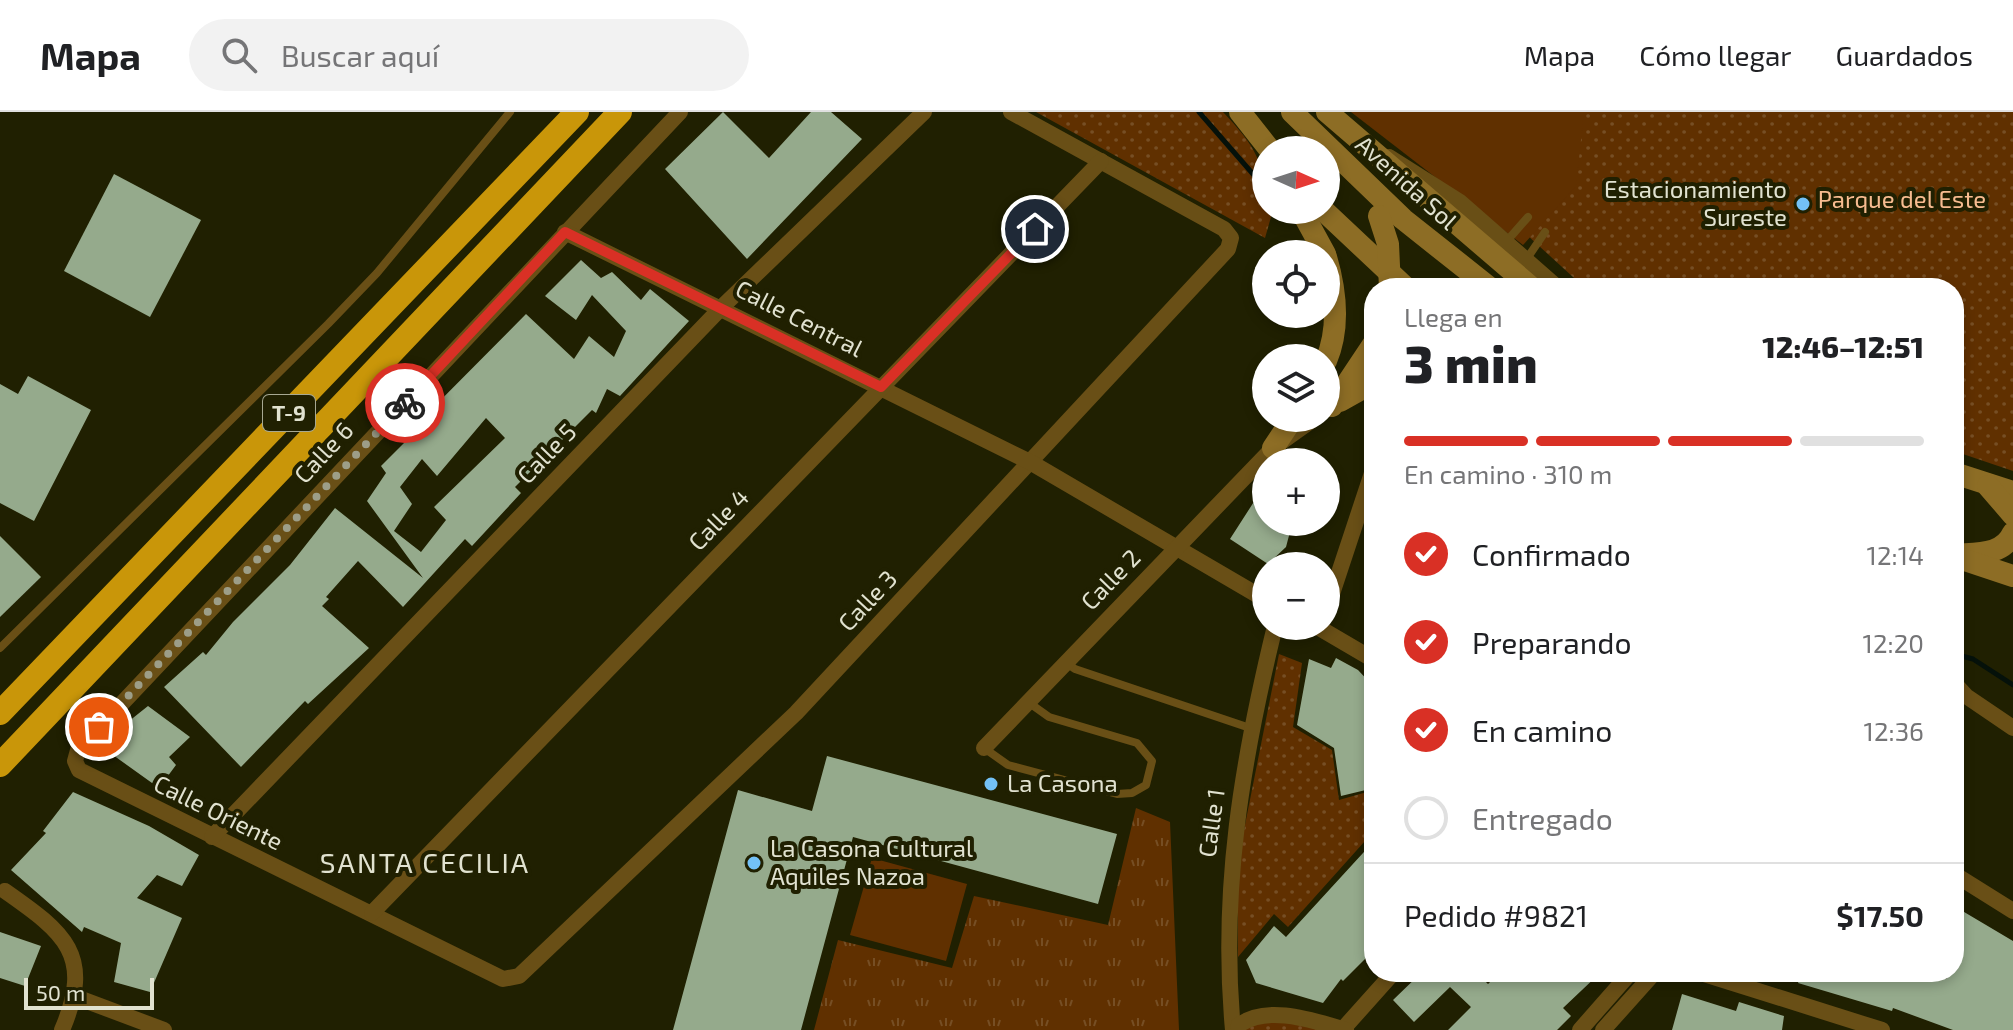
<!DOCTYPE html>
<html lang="es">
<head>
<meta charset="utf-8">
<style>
  body { margin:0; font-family:"Exo 2",sans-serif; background:#f2f2f2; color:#202124; height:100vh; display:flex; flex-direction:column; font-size:30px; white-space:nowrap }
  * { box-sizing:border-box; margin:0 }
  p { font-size:26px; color:#757577 }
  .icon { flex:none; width:44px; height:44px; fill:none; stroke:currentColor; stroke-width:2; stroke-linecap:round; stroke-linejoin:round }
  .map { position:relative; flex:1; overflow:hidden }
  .side { position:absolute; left:1364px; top:166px; width:600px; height:704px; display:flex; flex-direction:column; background:#fff; border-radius:32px; box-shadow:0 4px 12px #0003 }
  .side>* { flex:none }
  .needle { width:52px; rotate:93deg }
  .fabs { position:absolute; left:1252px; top:24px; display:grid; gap:16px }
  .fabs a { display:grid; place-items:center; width:88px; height:88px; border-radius:50%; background:#fff; box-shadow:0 4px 12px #0003; font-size:40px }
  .scale { position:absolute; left:24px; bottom:20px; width:130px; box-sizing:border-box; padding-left:8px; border:4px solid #e1e2d0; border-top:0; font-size:22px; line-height:28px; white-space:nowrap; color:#e1e2d0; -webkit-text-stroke:6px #202001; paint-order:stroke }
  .pin { position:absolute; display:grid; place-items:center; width:68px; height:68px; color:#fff; margin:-34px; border:4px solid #fff; border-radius:50%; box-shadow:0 2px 8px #0007 }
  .courier { position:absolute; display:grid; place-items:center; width:80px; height:80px; margin:-40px; border:6px solid #d93025; border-radius:50%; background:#fff; color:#222; box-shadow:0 2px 10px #0007 }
  .summary em { font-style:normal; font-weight:800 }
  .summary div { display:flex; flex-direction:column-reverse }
  .summary { display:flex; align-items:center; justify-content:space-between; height:136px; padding:0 40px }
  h1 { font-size:52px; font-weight:800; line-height:60px }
  .bar { display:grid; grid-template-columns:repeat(4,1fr); gap:12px 8px; align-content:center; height:96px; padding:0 40px }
  .bar i { height:10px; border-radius:6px; background:#e0e0e0 }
  .bar .selected { background:#d93025 }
  .bar p { grid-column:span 4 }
  .line { display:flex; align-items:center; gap:20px; padding:0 40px; border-top:2px solid #e0e0e0 }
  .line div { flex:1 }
  ol { padding:0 40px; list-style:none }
  li { display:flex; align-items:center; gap:24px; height:88px }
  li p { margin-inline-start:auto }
  li .icon { padding:8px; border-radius:50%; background:#d93025; color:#fff; stroke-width:4 }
  li:last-child { color:#757577 }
  li i { width:44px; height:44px; border:4px solid #e0e0e0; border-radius:50% }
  header { display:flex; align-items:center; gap:48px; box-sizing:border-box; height:112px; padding:0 40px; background:#fff; border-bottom:2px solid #e0e0e0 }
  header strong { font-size:38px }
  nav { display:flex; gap:44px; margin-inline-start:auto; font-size:28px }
  .search { width:560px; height:72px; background:#f2f2f2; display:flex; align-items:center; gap:20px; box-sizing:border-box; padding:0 28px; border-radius:44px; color:#757577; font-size:30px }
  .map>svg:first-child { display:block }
  .grass { fill:url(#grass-tufts) }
  .park { fill:url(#park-dots) }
  .garden { fill:#603000 }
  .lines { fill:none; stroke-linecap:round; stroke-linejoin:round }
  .stream { stroke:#05110a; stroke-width:5 }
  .building { fill:#95aa8c; fill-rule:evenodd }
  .lane { stroke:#694f16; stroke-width:8 }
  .street { stroke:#694f16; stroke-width:16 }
  .secondary { stroke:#8d6d25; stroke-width:22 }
  .highway { stroke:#c99609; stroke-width:24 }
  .secondary-bridge { stroke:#8d6d25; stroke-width:22 }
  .done { stroke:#9d9e88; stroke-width:8; stroke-dasharray:0 14.4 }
  .route { stroke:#d93025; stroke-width:10 }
  .poi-dot { fill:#73c1f6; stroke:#202001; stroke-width:3 }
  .labels { text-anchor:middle; stroke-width:8; stroke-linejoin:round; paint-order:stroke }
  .shield { fill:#202001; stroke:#a7a892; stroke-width:2 }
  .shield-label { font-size:22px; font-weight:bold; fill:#e1e2d0 }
  .street-label { font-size:24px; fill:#e1e2d0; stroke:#202001 }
  .poi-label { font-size:24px; fill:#e1e2d0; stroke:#202001; text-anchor:start }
  .park-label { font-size:24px; fill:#f7bc90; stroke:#202001 }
  .quarter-label { font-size:28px; letter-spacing:2px; fill:#e1e2d0; stroke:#202001 }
</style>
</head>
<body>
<header>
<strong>Mapa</strong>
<div class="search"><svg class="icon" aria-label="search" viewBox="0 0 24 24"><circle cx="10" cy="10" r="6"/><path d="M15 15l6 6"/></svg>Buscar aquí</div>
<nav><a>Mapa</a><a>Cómo llegar</a><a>Guardados</a></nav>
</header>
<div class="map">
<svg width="2013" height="918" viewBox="0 0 2013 918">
  <defs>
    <pattern id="grass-tufts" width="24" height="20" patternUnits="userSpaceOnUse" patternTransform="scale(2)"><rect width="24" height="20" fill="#603000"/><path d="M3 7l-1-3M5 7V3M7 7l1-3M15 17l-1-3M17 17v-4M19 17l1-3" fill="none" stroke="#764e24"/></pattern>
    <pattern id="park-dots" width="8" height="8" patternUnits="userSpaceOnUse" patternTransform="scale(2)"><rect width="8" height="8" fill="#603000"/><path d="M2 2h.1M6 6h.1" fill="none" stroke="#764e24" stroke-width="1.8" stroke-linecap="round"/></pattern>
  </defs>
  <rect width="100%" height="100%" fill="#202001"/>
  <!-- grass -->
  <polygon class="grass" points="1136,696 1170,710 1179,918 814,918 838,828 952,856 974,784 1108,813"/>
  <!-- park -->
  <g class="park">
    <path d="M1036,0h187c32,34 43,51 43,98h7l-8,28z"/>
    <polygon points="1365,0 2013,0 2013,359 1954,339 1954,176 1585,176 1503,101"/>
    <polygon points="1279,542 1302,551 1293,615 1332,638 1339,688 1374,678 1373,720 1288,815 1274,802 1238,845 1238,748"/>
    <polygon points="1253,905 1346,918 1238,918"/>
  </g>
  <!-- garden -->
  <g class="garden">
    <polygon points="1351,0 1584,0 1576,74 1523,133"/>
    <polygon points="872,746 967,772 946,849 850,823"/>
  </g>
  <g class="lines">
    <!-- stream -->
    <g class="stream">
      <polyline points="1199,0 1266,77"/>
      <polyline points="1284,98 1286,100"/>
      <polyline points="1954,542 1973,547 2013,573"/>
    </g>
  </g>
  <!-- building -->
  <g class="building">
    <polygon points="723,0 769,46 811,0 831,0 862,27 747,147 665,57"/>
    <polygon points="114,62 201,108 150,205 64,159"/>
    <path d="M581,148l20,18 11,-6 29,28 9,-11 39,32 -69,75 -13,-7 -11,24 -4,-3 -77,77 6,6 -49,53 -7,-7 -62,68 -45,-46 -32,36 3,2 -7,7 47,42 -61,56 -3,-3 -64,66 -77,-80 39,-35 3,3 27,-33 57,-57 45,-57 88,70 -56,-77 19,-28 -5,-7 25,-25 -3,-3 123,-124 48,45 15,-23 25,21 12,-26 -34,-36 -16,25 -31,-24zM486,306l19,20 -71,69 12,13 -25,32 -27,-21 18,-27 -12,-17 22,-28 15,17z"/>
    <polygon points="28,264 91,298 34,409 0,391 0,272 18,282"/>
    <polygon points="1266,371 1266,410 1282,410 1291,416 1286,435 1268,452 1230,427"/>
    <polygon points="0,424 41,465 0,505"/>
    <polygon points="1336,546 1358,558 1374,575 1374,676 1341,684 1334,636 1297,613 1309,547 1331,556"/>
    <polygon points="148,594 190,625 169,645 176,653 159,676 99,633"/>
    <polygon points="827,644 1117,722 1098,792 853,725 801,918 673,918 738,678 812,699"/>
    <polygon points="73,680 149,714 199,743 182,774 157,763 137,786 182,806 150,880 114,870 121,831 84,815 82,820 11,758 46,721 43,719"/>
    <polygon points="1374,729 1374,834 1365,847 1343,869 1341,867 1323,891 1256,871 1246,848 1274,814 1286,825"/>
    <polygon points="1954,794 2013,829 2013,918 1953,918 1893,896 1892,899 1798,871 1802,860 1926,860 1946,867 1954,860"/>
    <polygon points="0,820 41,834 25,874 0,866"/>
    <polygon points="1422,860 1476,860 1488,872 1500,860 1601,860 1563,896 1571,904 1557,918 1448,918 1471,895 1450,875 1414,910 1393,888"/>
    <polygon points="1682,882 1736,899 1739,890 1784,904 1782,918 1672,918"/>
  </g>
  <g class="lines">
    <!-- lane -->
    <g class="lane">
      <polyline points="1506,130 1528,105"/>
      <polyline points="1526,148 1545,120"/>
      <polyline points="0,536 328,212 377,161 510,0"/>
      <polyline points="1065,550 1075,557 1250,616"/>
      <polyline points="984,636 1008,653 1117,682 1132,681 1146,673 1152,649 1137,631 1049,605 1028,590"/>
    </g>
    <!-- street -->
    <g class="street">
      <polyline points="680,0 78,638 75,649 79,658 503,867 519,864 796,601 1228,137 1231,126 1224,117 1011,0"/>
      <polyline points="1389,45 1460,90 1558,176"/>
      <polyline points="565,120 1030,350 1266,488"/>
      <polyline points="1326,500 1374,355"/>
      <polyline points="1316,514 1374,548"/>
      <polyline points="1954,571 1966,584 2013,616"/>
      <polyline points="984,636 1273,336 1315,306"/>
      <polyline points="212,725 722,195 924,0"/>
      <polyline points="1954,762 2013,799"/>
      <path d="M5,779c60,42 89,64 57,139"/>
      <polyline points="372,801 1101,49"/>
      <polyline points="1698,860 1882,918"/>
      <polyline points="76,885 164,918"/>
      <polyline points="1343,917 1394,860"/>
      <path d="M1233,918c-13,-139 9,-269 42,-404"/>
      <path d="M1238,918l1,-5c29,-21 75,-4 107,5"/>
      <polyline points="1580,918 1631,860"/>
      <polyline points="1603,918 1655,860"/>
    </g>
    <!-- secondary -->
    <g class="secondary">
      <polyline points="1240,0 1270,38"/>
      <polyline points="1292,0 1403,107 1490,176"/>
      <polyline points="1327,0 1532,176"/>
      <polyline points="1301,98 1325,142"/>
      <polyline points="1323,98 1406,176"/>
      <path d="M1326,145c10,34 14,71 0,104"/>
      <polyline points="1340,289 1374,270"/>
      <polyline points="1332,294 1374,231"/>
      <polyline points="1273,336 1293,306"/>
      <polyline points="1954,361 2013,380"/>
      <polyline points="1988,374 2013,403"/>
      <path d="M1954,443c22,-2 49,1 59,-22"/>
      <polyline points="1959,446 2013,464"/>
    </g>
    <!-- highway -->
    <g class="highway">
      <polyline points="0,601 577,0"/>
      <polyline points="0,653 620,0"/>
    </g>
    <!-- secondary-bridge -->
    <polyline class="secondary-bridge" points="1379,104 1388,132 1390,176"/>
  </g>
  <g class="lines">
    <!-- done -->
    <polyline class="done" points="99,615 405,291"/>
    <!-- route -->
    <polyline class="route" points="405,291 565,120 881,275 1035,117"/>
  </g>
  <!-- markers -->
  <g class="poi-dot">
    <circle cx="1803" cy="92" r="8"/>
    <circle cx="991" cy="672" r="8"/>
    <circle cx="754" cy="751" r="8"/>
  </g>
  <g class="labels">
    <!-- shield labels -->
    <rect class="shield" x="263" y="283" width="52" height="36" rx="6"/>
    <g class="shield-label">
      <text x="289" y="309">T-9</text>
    </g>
    <!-- street labels -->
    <g class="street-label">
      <text transform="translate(1406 71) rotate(42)" y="8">Avenida Sol</text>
      <text transform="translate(799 207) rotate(27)" y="8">Calle Central</text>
      <text transform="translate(324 341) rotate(-47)" y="8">Calle 6</text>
      <text transform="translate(547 342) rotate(-46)" y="8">Calle 5</text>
      <text transform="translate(719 408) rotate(-46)" y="8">Calle 4</text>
      <text transform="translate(1111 468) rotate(-46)" y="8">Calle 2</text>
      <text transform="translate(868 489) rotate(-47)" y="8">Calle 3</text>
      <text transform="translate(218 701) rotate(26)" y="8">Calle Oriente</text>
      <text transform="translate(1212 711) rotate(-82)" y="8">Calle 1</text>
    </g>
    <!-- poi labels -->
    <g class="poi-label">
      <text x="1787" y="86" text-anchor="end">Estacionamiento<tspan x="1787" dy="28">Sureste</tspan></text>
      <text x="1007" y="680">La Casona</text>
      <text x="770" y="745">La Casona Cultural<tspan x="770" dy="28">Aquiles Nazoa</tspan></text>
    </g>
    <!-- park labels -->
    <g class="park-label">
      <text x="1902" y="96">Parque del Este</text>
    </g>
    <!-- quarter labels -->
    <g class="quarter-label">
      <text x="425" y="761">SANTA CECILIA</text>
    </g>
  </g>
</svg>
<div class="fabs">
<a><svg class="needle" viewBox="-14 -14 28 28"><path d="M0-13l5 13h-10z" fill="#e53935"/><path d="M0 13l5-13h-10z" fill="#757577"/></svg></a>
<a><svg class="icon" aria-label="locate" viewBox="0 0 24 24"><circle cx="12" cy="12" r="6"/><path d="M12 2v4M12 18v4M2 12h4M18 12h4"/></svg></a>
<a><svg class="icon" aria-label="layers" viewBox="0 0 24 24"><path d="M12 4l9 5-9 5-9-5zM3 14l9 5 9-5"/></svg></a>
<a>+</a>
<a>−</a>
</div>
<div class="scale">50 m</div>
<div class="pin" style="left:99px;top:615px;background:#ea580c"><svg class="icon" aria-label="bag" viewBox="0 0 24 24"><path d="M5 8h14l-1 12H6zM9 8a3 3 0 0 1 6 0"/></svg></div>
<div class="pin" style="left:1035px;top:117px;background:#1f2937"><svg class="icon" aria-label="home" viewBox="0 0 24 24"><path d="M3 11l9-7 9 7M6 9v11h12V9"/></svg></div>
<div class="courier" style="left:405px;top:291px"><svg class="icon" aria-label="bike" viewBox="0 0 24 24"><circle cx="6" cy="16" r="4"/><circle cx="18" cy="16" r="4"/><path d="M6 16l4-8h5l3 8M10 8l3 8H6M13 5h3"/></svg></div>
<section class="side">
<div class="summary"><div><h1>3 min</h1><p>Llega en</p></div><em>12:46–12:51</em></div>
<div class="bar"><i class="selected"></i><i class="selected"></i><i class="selected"></i><i></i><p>En camino · 310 m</p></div>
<ol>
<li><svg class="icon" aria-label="check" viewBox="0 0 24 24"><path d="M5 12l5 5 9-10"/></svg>Confirmado<p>12:14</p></li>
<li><svg class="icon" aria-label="check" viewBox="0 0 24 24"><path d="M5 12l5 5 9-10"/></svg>Preparando<p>12:20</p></li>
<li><svg class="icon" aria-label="check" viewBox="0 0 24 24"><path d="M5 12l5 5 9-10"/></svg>En camino<p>12:36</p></li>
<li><i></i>Entregado</li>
</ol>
<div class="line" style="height:104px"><div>Pedido #9821</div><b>$17.50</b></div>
</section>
</div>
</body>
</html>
